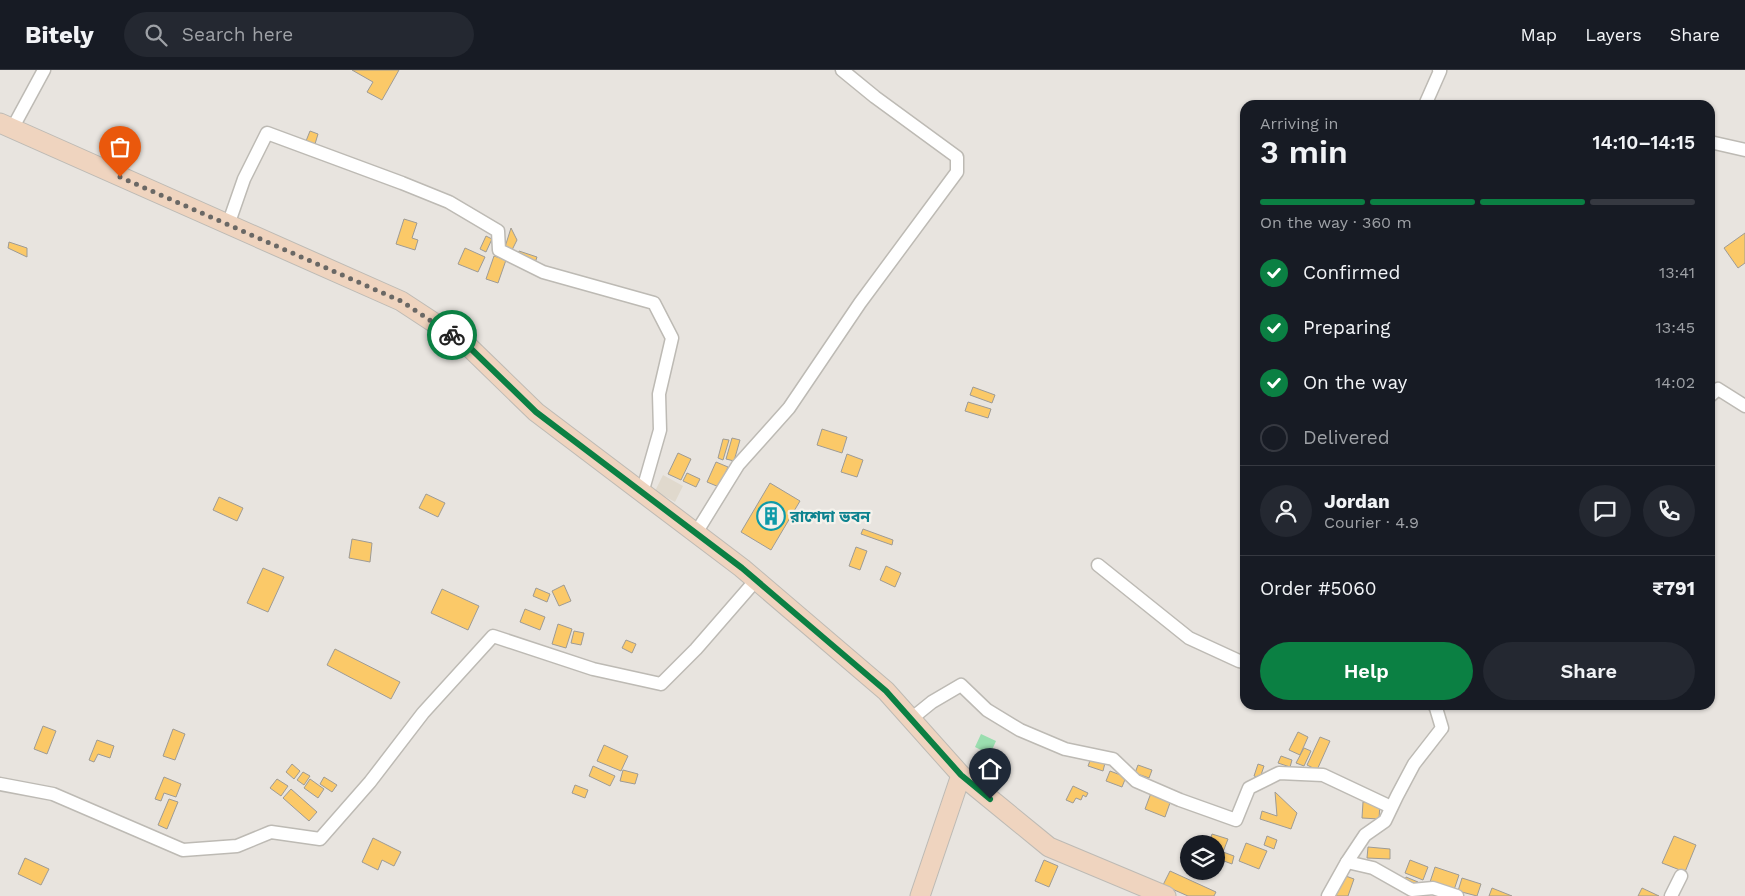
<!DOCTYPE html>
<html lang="en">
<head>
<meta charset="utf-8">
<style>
  body { margin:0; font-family:"Work Sans","Noto Sans Bengali",sans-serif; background:#242831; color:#f1f3f6; height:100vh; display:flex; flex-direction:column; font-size:19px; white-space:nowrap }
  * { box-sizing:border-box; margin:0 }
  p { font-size:16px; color:#9ea1a6 }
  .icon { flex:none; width:28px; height:28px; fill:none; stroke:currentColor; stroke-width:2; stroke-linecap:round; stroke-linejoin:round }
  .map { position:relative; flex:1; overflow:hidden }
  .details { position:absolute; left:1240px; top:30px; width:475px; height:610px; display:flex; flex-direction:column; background:#171b24; border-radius:15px; box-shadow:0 1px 4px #0004 }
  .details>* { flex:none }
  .fabs { position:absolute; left:1180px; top:765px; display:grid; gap:10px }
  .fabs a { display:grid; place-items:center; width:45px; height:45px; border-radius:50%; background:#171b24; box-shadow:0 1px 4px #0004; font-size:25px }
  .pin { position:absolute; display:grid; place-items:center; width:42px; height:42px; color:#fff; margin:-51px -21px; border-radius:50% 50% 50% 0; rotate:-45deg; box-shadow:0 0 5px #0007 }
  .pin .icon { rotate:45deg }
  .courier { position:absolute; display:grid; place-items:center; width:50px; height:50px; margin:-25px; border:4px solid #0b8043; border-radius:50%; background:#fff; color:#222; box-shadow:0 1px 6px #0007 }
  .summary em { font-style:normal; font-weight:600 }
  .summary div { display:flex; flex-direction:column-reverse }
  .summary { display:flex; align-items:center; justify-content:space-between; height:85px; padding:0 20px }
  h1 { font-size:32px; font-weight:600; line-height:38px }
  .bar { display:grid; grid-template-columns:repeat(4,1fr); gap:8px 5px; align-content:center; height:60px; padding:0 20px }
  .bar i { height:6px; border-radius:4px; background:#363941 }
  .bar .current { background:#0b8043 }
  .bar p { grid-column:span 4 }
  .line { display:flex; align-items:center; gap:12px; padding:0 20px; border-top:1px solid #363941 }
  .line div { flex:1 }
  .round { display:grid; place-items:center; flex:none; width:52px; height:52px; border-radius:26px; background:#242831 }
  ol { padding:0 20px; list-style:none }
  li { display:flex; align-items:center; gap:15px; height:55px }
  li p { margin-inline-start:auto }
  li .icon { padding:5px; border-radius:50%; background:#0b8043; color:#fff; stroke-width:4 }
  li:last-child { color:#9ea1a6 }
  li i { width:28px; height:28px; border:2px solid #363941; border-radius:50% }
  .cta { display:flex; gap:10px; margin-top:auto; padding:10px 20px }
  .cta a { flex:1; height:58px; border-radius:30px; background:#0b8043; color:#fff; font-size:20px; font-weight:600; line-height:58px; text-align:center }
  .cta a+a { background:#242831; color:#f1f3f6 }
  header { display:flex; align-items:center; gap:30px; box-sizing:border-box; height:70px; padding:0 25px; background:#171b24; border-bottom:1px solid #363941 }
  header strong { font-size:24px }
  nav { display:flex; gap:28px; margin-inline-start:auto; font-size:18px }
  .search { width:350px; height:45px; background:#242831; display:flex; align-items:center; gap:12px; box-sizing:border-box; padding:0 18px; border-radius:28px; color:#9ea1a6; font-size:19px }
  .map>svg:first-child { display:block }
  .built { fill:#e0d9cd }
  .green { fill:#9adeaf }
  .building { fill:#fbc968; stroke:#9e9b95 }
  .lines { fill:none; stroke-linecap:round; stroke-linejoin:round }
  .street-casing { stroke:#bdbab4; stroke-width:15 }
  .secondary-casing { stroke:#bdbab4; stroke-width:21 }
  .street { stroke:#fff; stroke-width:12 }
  .secondary { stroke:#efd4bf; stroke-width:19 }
  .done { stroke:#6a6865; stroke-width:5; stroke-dasharray:0 9 }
  .route { stroke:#0b8043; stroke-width:6 }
  .labels { text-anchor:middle; stroke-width:4.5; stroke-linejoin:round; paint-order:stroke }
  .culture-label { font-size:16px; font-weight:bold; fill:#0d838f; stroke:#f5f2ec; text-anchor:start }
</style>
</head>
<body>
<header>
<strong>Bitely</strong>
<div class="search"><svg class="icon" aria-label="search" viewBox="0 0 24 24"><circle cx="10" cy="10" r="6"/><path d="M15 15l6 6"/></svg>Search here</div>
<nav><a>Map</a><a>Layers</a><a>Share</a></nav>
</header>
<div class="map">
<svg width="1745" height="826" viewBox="0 0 1745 826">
  <rect width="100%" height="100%" fill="#e8e4df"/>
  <!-- built -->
  <polygon class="built" points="663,405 683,416 675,432 655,421"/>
  <!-- green -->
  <polygon class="green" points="981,664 996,671 987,691 982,689 985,682 975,677"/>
  <!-- building -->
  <g class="building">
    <polygon points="352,0 399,0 382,30 367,22 373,12"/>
    <polygon points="310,61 318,64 315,74 306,71"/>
    <polygon points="404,149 417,153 412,168 418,170 415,180 396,174"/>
    <polygon points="511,158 517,170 511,182 505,177"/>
    <polygon points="1745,163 1745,193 1738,198 1724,178"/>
    <polygon points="486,166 492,169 486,182 480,179"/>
    <polygon points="9,172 27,178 27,187 8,178"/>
    <polygon points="465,178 485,187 478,202 458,194"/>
    <polygon points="519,181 537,187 535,193 517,187"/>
    <polygon points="494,186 506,190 498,213 486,209"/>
    <polygon points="973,317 995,325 992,333 970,325"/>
    <polygon points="968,332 991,339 988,348 965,341"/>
    <polygon points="822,359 847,367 842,383 817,375"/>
    <polygon points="732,368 740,370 734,391 726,389"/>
    <polygon points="723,369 729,370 723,390 718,388"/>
    <polygon points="678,383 691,389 681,410 668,404"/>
    <polygon points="847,384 863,390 857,407 841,402"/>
    <polygon points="716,392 728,397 719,417 707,412"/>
    <polygon points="687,403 700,409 696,417 683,411"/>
    <polygon points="770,413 800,431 771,480 741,462"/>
    <polygon points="426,424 445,433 438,447 419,438"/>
    <polygon points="219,427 243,438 237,451 213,440"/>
    <polygon points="863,459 893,470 892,475 861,464"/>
    <polygon points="352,469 372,473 370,492 349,488"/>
    <polygon points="856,477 867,481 860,500 849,496"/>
    <polygon points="886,496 901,503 895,517 880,510"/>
    <polygon points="263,498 284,507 268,542 247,533"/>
    <polygon points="564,515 571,531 559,536 552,521"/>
    <polygon points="536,518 550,524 547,532 533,526"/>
    <polygon points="442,519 479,536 468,560 431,543"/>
    <polygon points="525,539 545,547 540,560 520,552"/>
    <polygon points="558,554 572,559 566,578 552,574"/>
    <polygon points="574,561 584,563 581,575 571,573"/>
    <polygon points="626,570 636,574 632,583 622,578"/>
    <polygon points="335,579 400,612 391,629 327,595"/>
    <polygon points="43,656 56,661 47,684 34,679"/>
    <polygon points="173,659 185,664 175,690 163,686"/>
    <polygon points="1298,662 1308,667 1300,685 1289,680"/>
    <polygon points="1320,667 1330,671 1317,700 1307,695"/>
    <polygon points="97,670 114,676 110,688 98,684 94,692 89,690"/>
    <polygon points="604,675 628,686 621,701 597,691"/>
    <polygon points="1304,678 1311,681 1304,696 1296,693"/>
    <polygon points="1281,686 1292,690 1290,697 1278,693"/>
    <polygon points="1091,688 1105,693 1103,701 1088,696"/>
    <polygon points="292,694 300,701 294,709 286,702"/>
    <polygon points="1258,694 1264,696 1260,708 1254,706"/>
    <polygon points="1138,695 1152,700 1149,708 1135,703"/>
    <polygon points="593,696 615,706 610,716 589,706"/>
    <polygon points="623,700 638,704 635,714 620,711"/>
    <polygon points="1110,701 1126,707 1122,717 1106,711"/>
    <polygon points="303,702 310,706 304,715 297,710"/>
    <polygon points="164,707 181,714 176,727 164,723 161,731 155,729"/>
    <polygon points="324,707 337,715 332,722 320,714"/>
    <polygon points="277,709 288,716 281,726 270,718"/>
    <polygon points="310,709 324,719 318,728 304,718"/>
    <polygon points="575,715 588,720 585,728 572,723"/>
    <polygon points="1073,716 1088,723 1086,727 1083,725 1081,730 1076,728 1073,733 1066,730"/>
    <polygon points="291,719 317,742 309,751 283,728"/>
    <polygon points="1275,722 1297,743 1291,759 1260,749 1262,741 1277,746"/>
    <polygon points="1151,723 1171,730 1165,747 1145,739"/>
    <polygon points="169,729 178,732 167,759 158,755"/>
    <polygon points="1363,732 1380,733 1379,749 1362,748"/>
    <polygon points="1212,764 1228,769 1223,782 1234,786 1232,794 1216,788 1216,774 1209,774"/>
    <polygon points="1267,766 1277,770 1274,779 1264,775"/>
    <polygon points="1674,766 1696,775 1685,802 1662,793"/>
    <polygon points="373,768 401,782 394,796 382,790 378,800 362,792"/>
    <polygon points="1246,773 1267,781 1259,799 1239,791"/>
    <polygon points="1368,777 1390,779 1390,789 1367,788"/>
    <polygon points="25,788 49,799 41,815 18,804"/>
    <polygon points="1044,790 1058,796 1049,817 1035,811"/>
    <polygon points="1410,790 1428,797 1423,810 1405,803"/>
    <polygon points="1435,797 1459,805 1454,820 1430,812"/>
    <polygon points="1170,801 1216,822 1214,826 1188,826 1163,815"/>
    <polygon points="1343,805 1354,809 1348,826 1335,826"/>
    <polygon points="1406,807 1418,812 1415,818 1404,813"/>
    <polygon points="1462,808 1481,814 1477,826 1458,821"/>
    <polygon points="1492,818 1512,826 1489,826"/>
    <polygon points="1642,818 1659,826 1638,826"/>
  </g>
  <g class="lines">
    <defs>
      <g id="street">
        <polyline points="1425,35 1440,1 1439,0"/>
        <polyline points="12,59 44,0"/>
        <polyline points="1710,72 1745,80"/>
        <polyline points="228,155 244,109 267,63 402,113 449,132 498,161 499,180 543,202 654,233 672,268 659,324 660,360 642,423"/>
        <polyline points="1710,326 1718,319 1745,336"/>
        <polyline points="696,463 738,395 789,338 860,233 957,102 957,87 875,27 842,0"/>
        <polyline points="1098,495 1189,568 1239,591 1245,592"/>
        <polyline points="911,649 932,632 961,615 987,640 1020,660 1065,679 1113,689 1136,711 1180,730 1236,750 1249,718 1279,703 1323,705 1391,737"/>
        <polyline points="0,714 53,724 183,780 237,776 271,762 320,769 370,712 423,643 493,566 593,599 661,614 696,579 756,510"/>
        <polyline points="1347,792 1373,798 1412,820 1433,818 1457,826"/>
        <polyline points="1328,826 1347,792 1365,765 1385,751 1397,726 1414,694 1442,658 1436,638 1434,635"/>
        <polyline points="1671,826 1681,806"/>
      </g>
      <g id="secondary">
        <polyline points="0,53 401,231 465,273 536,342 742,498 886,621 961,705 1049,777 1166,826"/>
        <polyline points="920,826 961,705"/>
      </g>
    </defs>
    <!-- street casing -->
    <use href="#street" class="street-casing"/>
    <!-- secondary casing -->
    <use href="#secondary" class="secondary-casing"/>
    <!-- street -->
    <use href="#street" class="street"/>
    <!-- secondary -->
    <use href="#secondary" class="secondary"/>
  </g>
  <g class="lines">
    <!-- done -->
    <polyline class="done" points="120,107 401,231 452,265"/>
    <!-- route -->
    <polyline class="route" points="452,265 465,273 536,342 742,498 886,621 961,705 990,729"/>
  </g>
  <!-- icons -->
  <defs>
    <symbol id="building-ring" viewBox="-11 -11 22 22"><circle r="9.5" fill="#f5f2ec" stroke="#0f9aa8" stroke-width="1.5"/><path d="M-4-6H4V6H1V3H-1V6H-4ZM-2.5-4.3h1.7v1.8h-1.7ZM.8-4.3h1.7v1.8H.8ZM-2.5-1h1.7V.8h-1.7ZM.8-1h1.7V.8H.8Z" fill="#0f9aa8"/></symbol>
  </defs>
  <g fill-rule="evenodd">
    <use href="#building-ring" x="755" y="430" width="32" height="32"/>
  </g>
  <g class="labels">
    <!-- culture labels -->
    <g class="culture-label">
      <text x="790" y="452">রাশেদা ভবন</text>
    </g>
  </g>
</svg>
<div class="fabs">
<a><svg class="icon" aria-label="layers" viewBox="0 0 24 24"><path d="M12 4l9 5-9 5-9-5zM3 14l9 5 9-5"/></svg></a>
</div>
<div class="pin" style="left:120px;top:107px;background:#ea580c"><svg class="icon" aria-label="bag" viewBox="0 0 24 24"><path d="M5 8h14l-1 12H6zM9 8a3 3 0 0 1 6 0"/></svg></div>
<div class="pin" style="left:990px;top:729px;background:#1f2937"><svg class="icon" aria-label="home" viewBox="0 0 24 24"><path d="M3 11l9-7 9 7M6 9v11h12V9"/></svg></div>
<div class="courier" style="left:452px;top:265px"><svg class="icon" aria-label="bike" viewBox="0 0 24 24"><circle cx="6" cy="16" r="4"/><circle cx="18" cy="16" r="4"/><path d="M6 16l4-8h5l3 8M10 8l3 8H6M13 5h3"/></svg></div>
<section class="details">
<div class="summary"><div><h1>3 min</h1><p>Arriving in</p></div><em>14:10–14:15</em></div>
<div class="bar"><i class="current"></i><i class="current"></i><i class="current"></i><i></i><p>On the way · 360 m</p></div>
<ol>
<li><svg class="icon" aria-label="check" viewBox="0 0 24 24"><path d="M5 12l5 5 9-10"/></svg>Confirmed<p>13:41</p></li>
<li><svg class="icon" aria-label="check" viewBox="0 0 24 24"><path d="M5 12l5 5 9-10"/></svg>Preparing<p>13:45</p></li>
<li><svg class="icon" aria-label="check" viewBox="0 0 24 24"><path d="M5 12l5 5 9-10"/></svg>On the way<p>14:02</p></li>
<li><i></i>Delivered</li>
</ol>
<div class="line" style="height:90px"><a class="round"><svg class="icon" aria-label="person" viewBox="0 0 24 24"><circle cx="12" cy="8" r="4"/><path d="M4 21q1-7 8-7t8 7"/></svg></a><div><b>Jordan</b><p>Courier · 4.9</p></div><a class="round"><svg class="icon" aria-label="chat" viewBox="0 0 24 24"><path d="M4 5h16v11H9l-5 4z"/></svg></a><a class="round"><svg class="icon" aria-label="phone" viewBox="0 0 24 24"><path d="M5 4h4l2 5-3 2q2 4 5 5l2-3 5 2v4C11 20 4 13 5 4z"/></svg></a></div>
<div class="line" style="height:65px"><div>Order #5060</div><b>₹791</b></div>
<div class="cta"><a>Help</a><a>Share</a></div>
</section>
</div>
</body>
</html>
